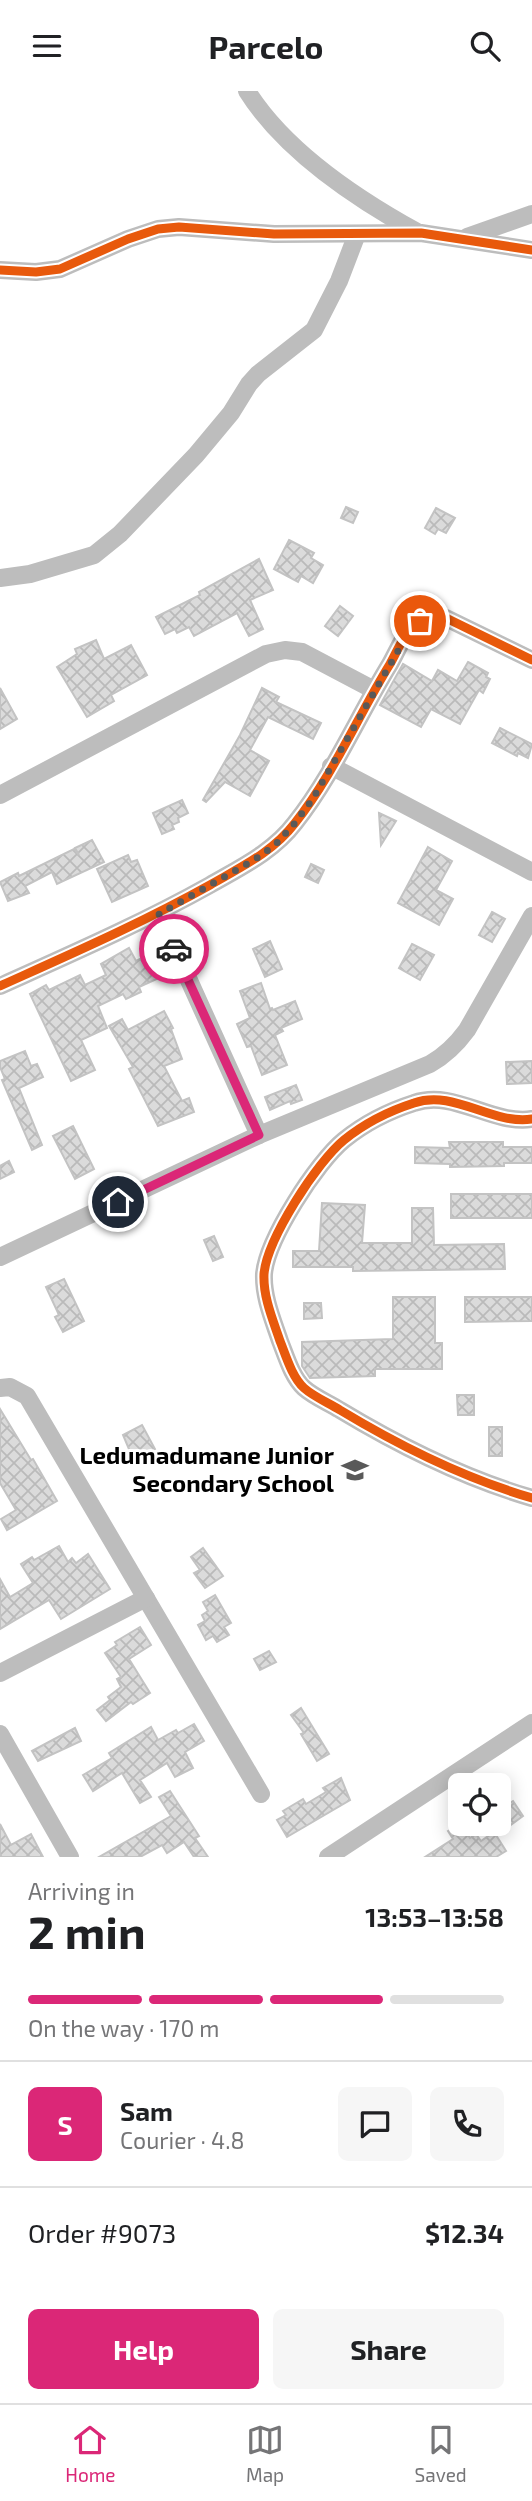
<!DOCTYPE html>
<html lang="en">
<head>
<meta charset="utf-8">
<style>
  body { margin:0; font-family:"Exo 2",sans-serif; background:#f6f6f6; color:#202124; height:100vh; display:flex; flex-direction:column; font-size:26px; white-space:nowrap }
  * { box-sizing:border-box; margin:0 }
  p { font-size:23px; color:#757577 }
  .icon { flex:none; width:38px; height:38px; fill:none; stroke:currentColor; stroke-width:2; stroke-linecap:round; stroke-linejoin:round }
  .map { position:relative; height:1766px; overflow:hidden }
  .details { display:flex; flex-direction:column; background:#fff; flex:1 }
  .details>* { flex:none }
  .fabs { position:absolute; left:448px; top:1682px; display:grid; gap:14px }
  .fabs a { display:grid; place-items:center; width:63px; height:63px; border-radius:10px; background:#fff; box-shadow:0 4px 18px #0003; font-size:35px }
  .pin { position:absolute; display:grid; place-items:center; width:60px; height:60px; color:#fff; margin:-30px; border:4px solid #fff; border-radius:50%; box-shadow:0 2px 7px #0007 }
  .courier { position:absolute; display:grid; place-items:center; width:70px; height:70px; margin:-35px; border:5px solid #db2777; border-radius:50%; background:#fff; color:#222; box-shadow:0 2px 9px #0007 }
  .summary em { font-style:normal; font-weight:700 }
  .summary div { display:flex; flex-direction:column-reverse }
  .summary { display:flex; align-items:center; justify-content:space-between; height:119px; padding:0 28px }
  h1 { font-size:46px; font-weight:700; line-height:52px }
  .bar { display:grid; grid-template-columns:repeat(4,1fr); gap:10px 7px; align-content:center; height:84px; padding:0 28px }
  .bar i { height:9px; border-radius:5px; background:#e0e0e0 }
  .bar .active { background:#db2777 }
  .bar p { grid-column:span 4 }
  .line { display:flex; align-items:center; gap:18px; padding:0 28px; border-top:2px solid #e0e0e0 }
  .line div { flex:1 }
  .round { display:grid; place-items:center; flex:none; width:74px; height:74px; border-radius:10px; background:#f6f6f6 }
  .primary-button { display:flex; gap:14px; margin-top:auto; padding:14px 28px }
  .primary-button a { flex:1; height:80px; border-radius:10px; background:#db2777; color:#fff; font-size:28px; font-weight:700; line-height:80px; text-align:center }
  .primary-button a+a { background:#f6f6f6; color:#202124 }
  header { display:flex; justify-content:space-between; align-items:center; height:91px; padding:0 28px; background:#fff; font-size:32px; font-weight:700 }
  .dock { display:flex; justify-content:space-around; align-items:center; height:98px; border-top:2px solid #e0e0e0; background:#fff; font-size:19px; color:#757577 }
  .dock a { display:grid; justify-items:center; gap:4px }
  .dock .active { color:#db2777 }
  .map>svg:first-child { display:block }
  .building { fill:url(#building-cross-hatch); stroke:#c3c3c3; stroke-width:2 }
  .lines { fill:none; stroke-linecap:round; stroke-linejoin:round }
  .minor { stroke:#bdbdbd; stroke-width:18 }
  .cycleway-casing { stroke:#fff; stroke-width:13 }
  .cycleway { stroke:#e8590c; stroke-width:9 }
  .done { stroke:#595959; stroke-width:7; stroke-dasharray:0 12.6 }
  .route { stroke:#db2777; stroke-width:9 }
  .labels { text-anchor:middle; stroke-width:6; stroke-linejoin:round; paint-order:stroke }
  .poi-label { font-size:24px; font-weight:bold; fill:#000; stroke:#fff; text-anchor:end }
</style>
</head>
<body>
<header><svg class="icon" aria-label="menu" viewBox="0 0 24 24"><path d="M4 6h16M4 12h16M4 18h16"/></svg>Parcelo<svg class="icon" aria-label="search" viewBox="0 0 24 24"><circle cx="10" cy="10" r="6"/><path d="M15 15l6 6"/></svg></header>
<div class="map">
<svg width="532" height="1766" viewBox="0 0 532 1766">
  <defs>
    <pattern id="building-cross-hatch" width="8" height="8" patternUnits="userSpaceOnUse" patternTransform="scale(1.75)"><rect width="8" height="8" fill="#dbdbdb"/><path d="M0 0l8 8M0 8l8-8" fill="none" stroke="#bababa"/></pattern>
  </defs>
  <rect width="100%" height="100%" fill="#fff"/>
  <!-- building -->
  <g class="building">
    <polygon points="346,416 358,421 353,432 341,427"/>
    <polygon points="436,417 455,427 446,442 438,438 435,443 425,437"/>
    <polygon points="289,449 314,462 311,467 323,474 313,492 301,485 298,491 274,478"/>
    <polygon points="259,468 273,499 250,509 263,538 249,545 237,522 194,545 189,536 177,542 175,538 165,543 156,526 200,504 199,501"/>
    <polygon points="340,515 353,525 338,545 325,535"/>
    <polygon points="96,549 104,568 131,554 147,584 111,604 114,610 87,626 57,576 77,563 75,558"/>
    <polygon points="468,571 488,582 486,586 490,588 483,602 479,599 460,633 431,618 421,636 380,614 403,573 432,590 438,579 457,590"/>
    <polygon points="0,597 17,628 0,638"/>
    <polygon points="262,597 279,606 276,611 321,632 313,648 268,626 250,659 269,670 250,705 225,691 206,711 203,709 240,644"/>
    <polygon points="500,637 532,653 528,667 518,662 517,665 492,652"/>
    <polygon points="182,709 188,722 178,727 179,731 172,734 174,738 162,743 153,722"/>
    <polygon points="379,722 396,730 381,754"/>
    <polygon points="92,749 104,771 57,793 52,781 25,795 29,802 8,810 0,791 18,782 19,785 74,758 79,764 75,757"/>
    <polygon points="428,756 452,770 436,799 453,808 439,834 398,812"/>
    <polygon points="128,764 131,771 137,769 148,795 112,811 97,778"/>
    <polygon points="311,773 324,779 318,792 305,786"/>
    <polygon points="492,821 505,828 492,851 479,844"/>
    <polygon points="270,850 282,878 265,886 253,858"/>
    <polygon points="412,853 434,864 420,889 399,877"/>
    <polygon points="129,857 136,870 150,863 161,886 139,896 141,901 126,908 123,903 98,915 107,937 81,949 95,979 71,990 30,903 46,894 49,899 80,884 85,894 106,884 101,873"/>
    <polygon points="261,892 270,918 272,917 273,919 295,910 302,928 281,937 283,940 275,944 287,974 262,984 251,955 247,956 237,933 250,927 240,900"/>
    <polygon points="164,920 173,937 171,938 182,968 164,975 182,1010 189,1007 194,1021 158,1035 129,978 133,976 109,935 122,928 128,939"/>
    <polygon points="25,960 31,975 37,973 43,986 19,997 42,1054 32,1059 2,989 5,988 0,976 0,970"/>
    <polygon points="532,970 532,992 507,993 506,971"/>
    <polygon points="296,994 302,1009 291,1013 290,1010 270,1019 265,1006"/>
    <polygon points="73,1035 94,1078 75,1088 53,1045"/>
    <polygon points="449,1051 503,1051 503,1056 532,1056 532,1072 504,1072 504,1075 450,1076 450,1073 415,1072 415,1056 450,1057"/>
    <polygon points="9,1070 14,1081 0,1088 0,1075"/>
    <rect x="451" y="1103" width="81" height="24"/>
    <polygon points="322,1112 365,1114 362,1152 412,1152 412,1117 433,1117 434,1154 504,1153 505,1178 353,1180 353,1176 293,1176 293,1160 319,1160"/>
    <polygon points="214,1145 223,1166 213,1170 204,1149"/>
    <polygon points="64,1188 84,1230 63,1241 55,1226 59,1224 46,1196"/>
    <polygon points="393,1206 435,1206 435,1252 442,1252 442,1278 375,1278 375,1285 310,1287 302,1275 302,1251 393,1248"/>
    <polygon points="465,1206 532,1206 532,1230 465,1231"/>
    <polygon points="304,1212 321,1212 322,1227 304,1228"/>
    <polygon points="457,1304 474,1304 474,1324 458,1324"/>
    <polygon points="0,1318 31,1369 33,1368 57,1410 7,1439 1,1428 16,1419 0,1392"/>
    <polygon points="142,1334 155,1358 134,1370 123,1344"/>
    <rect x="489" y="1336" width="13" height="29"/>
    <polygon points="59,1455 68,1471 72,1467 76,1472 88,1463 110,1498 61,1528 49,1509 0,1538 0,1488 10,1506 33,1492 21,1473 32,1466 34,1469"/>
    <polygon points="203,1457 223,1485 205,1497 194,1482 200,1479 191,1466"/>
    <polygon points="215,1504 231,1532 224,1536 229,1544 217,1551 213,1545 206,1549 198,1534 205,1530 202,1524 208,1520 203,1511"/>
    <polygon points="140,1536 151,1554 129,1568 150,1602 133,1613 131,1611 106,1630 97,1619 110,1609 108,1606 121,1596 117,1588 121,1586 105,1562 117,1554 115,1551"/>
    <polygon points="269,1560 276,1571 260,1579 254,1568"/>
    <polygon points="301,1617 329,1663 317,1670 301,1643 304,1642 291,1624"/>
    <polygon points="194,1633 204,1650 185,1661 193,1677 175,1686 167,1672 140,1689 151,1706 140,1712 122,1682 93,1700 83,1684 112,1667 109,1662 151,1636 158,1649 176,1639 178,1642"/>
    <polygon points="75,1637 81,1650 38,1670 32,1660"/>
    <polygon points="341,1687 350,1709 287,1746 277,1729 286,1724 283,1720 303,1708 306,1713 326,1701 323,1697"/>
    <polygon points="170,1700 199,1745 195,1747 208,1766 194,1766 184,1751 167,1762 162,1754 140,1766 99,1766 171,1725 159,1706"/>
    <polygon points="513,1710 523,1725 508,1736 499,1719"/>
    <polygon points="461,1732 470,1747 476,1743 481,1750 494,1741 506,1760 496,1766 425,1766 453,1748 448,1740"/>
    <polygon points="0,1733 11,1754 31,1743 43,1766 0,1766"/>
  </g>
  <g class="lines">
    <!-- minor -->
    <g class="minor">
      <path d="M247,0c37,59 110,108 170,141"/>
      <polyline points="467,146 532,123"/>
      <polyline points="0,179 36,181 60,178 128,148 158,138 179,136 274,143 421,142 532,159"/>
      <polyline points="0,487 30,483 94,464 120,443 196,364 231,322 249,293 258,283 314,239 339,190 357,143"/>
      <polyline points="331,675 532,781"/>
      <polyline points="0,704 266,563 285,559 302,561 374,599"/>
      <polyline points="159,823 259,1044"/>
      <path d="M0,895c71,-32 142,-63 210,-101 31,-18 63,-33 85,-62 38,-48 63,-107 95,-159 8,-14 16,-36 30,-43 9,-4 18,-3 26,-3l86,42"/>
      <path d="M532,1028c-41,6 -78,-30 -118,-16 -25,8 -49,20 -70,37 -27,22 -77,99 -80,134 -1,23 9,46 16,67 6,15 12,36 24,47 10,9 25,15 36,22 58,35 127,69 192,88"/>
      <path d="M0,1166l259,-122 171,-71c16,-9 26,-19 37,-34l65,-114"/>
      <polyline points="0,1297 10,1296 27,1305 261,1703"/>
      <polyline points="0,1582 146,1507"/>
      <polyline points="0,1643 70,1766"/>
      <polyline points="328,1766 532,1632"/>
    </g>
    <defs>
      <g id="cycleway">
        <polyline points="0,179 36,181 60,178 128,148 158,138 179,136 274,143 421,142 532,159"/>
        <path d="M0,895c71,-32 142,-63 210,-101 31,-18 63,-33 85,-62 38,-48 63,-107 95,-159 8,-14 16,-36 30,-43 9,-4 18,-3 26,-3l86,42"/>
        <path d="M532,1028c-41,6 -78,-30 -118,-16 -25,8 -49,20 -70,37 -27,22 -77,99 -80,134 -1,23 9,46 16,67 6,15 12,36 24,47 10,9 25,15 36,22 58,35 127,69 192,88"/>
      </g>
    </defs>
    <!-- cycleway casing -->
    <use href="#cycleway" class="cycleway-casing"/>
    <!-- cycleway -->
    <use href="#cycleway" class="cycleway"/>
  </g>
  <g class="lines">
    <!-- done -->
    <polyline class="done" points="174,858 159,823 254,769 275,754 294,733 312,709 410,539 420,530"/>
    <!-- route -->
    <polyline class="route" points="118,1111 259,1044 174,858"/>
  </g>
  <!-- icons -->
  <defs>
    <symbol id="school-bare" viewBox="-9 -9 18 18"><path d="M0-5L7-2L0 1L-7-2ZM-4 1L0 2.5L4 1V4Q0 6-4 4Z" fill="#595959" stroke="#fff" stroke-width="2.5" paint-order="stroke"/></symbol>
  </defs>
  <g fill-rule="evenodd">
    <use href="#school-bare" x="336" y="1360" width="38" height="38"/>
  </g>
  <g class="labels">
    <!-- poi labels -->
    <g class="poi-label">
      <text x="334" y="1373">Ledumadumane Junior<tspan x="334" dy="28">Secondary School</tspan></text>
    </g>
  </g>
</svg>
<div class="fabs">
<a><svg class="icon" aria-label="locate" viewBox="0 0 24 24"><circle cx="12" cy="12" r="6"/><path d="M12 2v4M12 18v4M2 12h4M18 12h4"/></svg></a>
</div>
<div class="pin" style="left:420px;top:530px;background:#ea580c"><svg class="icon" aria-label="bag" viewBox="0 0 24 24"><path d="M5 8h14l-1 12H6zM9 8a3 3 0 0 1 6 0"/></svg></div>
<div class="pin" style="left:118px;top:1111px;background:#1f2937"><svg class="icon" aria-label="home" viewBox="0 0 24 24"><path d="M3 11l9-7 9 7M6 9v11h12V9"/></svg></div>
<div class="courier" style="left:174px;top:858px"><svg class="icon" aria-label="car" viewBox="0 0 24 24"><path d="M5 17H2v-5l4-1 3-4h7l3 4 3 1v5h-3M9 17h6M6 11h13"/><circle cx="7" cy="17" r="2"/><circle cx="17" cy="17" r="2"/></svg></div>
</div>
<section class="details">
<div class="summary"><div><h1>2 min</h1><p>Arriving in</p></div><em>13:53–13:58</em></div>
<div class="bar"><i class="active"></i><i class="active"></i><i class="active"></i><i></i><p>On the way · 170 m</p></div>
<div class="line" style="height:126px"><b class="round" style="background:#db2777;color:#fff">S</b><div><b>Sam</b><p>Courier · 4.8</p></div><a class="round"><svg class="icon" aria-label="chat" viewBox="0 0 24 24"><path d="M4 5h16v11H9l-5 4z"/></svg></a><a class="round"><svg class="icon" aria-label="phone" viewBox="0 0 24 24"><path d="M5 4h4l2 5-3 2q2 4 5 5l2-3 5 2v4C11 20 4 13 5 4z"/></svg></a></div>
<div class="line" style="height:91px"><div>Order #9073</div><b>$12.34</b></div>
<div class="primary-button"><a>Help</a><a>Share</a></div>
</section>
<nav class="dock">
<a class="active"><svg class="icon" aria-label="home" viewBox="0 0 24 24"><path d="M3 11l9-7 9 7M6 9v11h12V9"/></svg>Home</a>
<a><svg class="icon" aria-label="map" viewBox="0 0 24 24"><path d="M3 6l6-2 6 2 6-2v14l-6 2-6-2-6 2zM9 4v14M15 6v14"/></svg>Map</a>
<a><svg class="icon" aria-label="saved" viewBox="0 0 24 24"><path d="M7 4h10v16l-5-4-5 4z"/></svg>Saved</a>
</nav>
</body>
</html>
